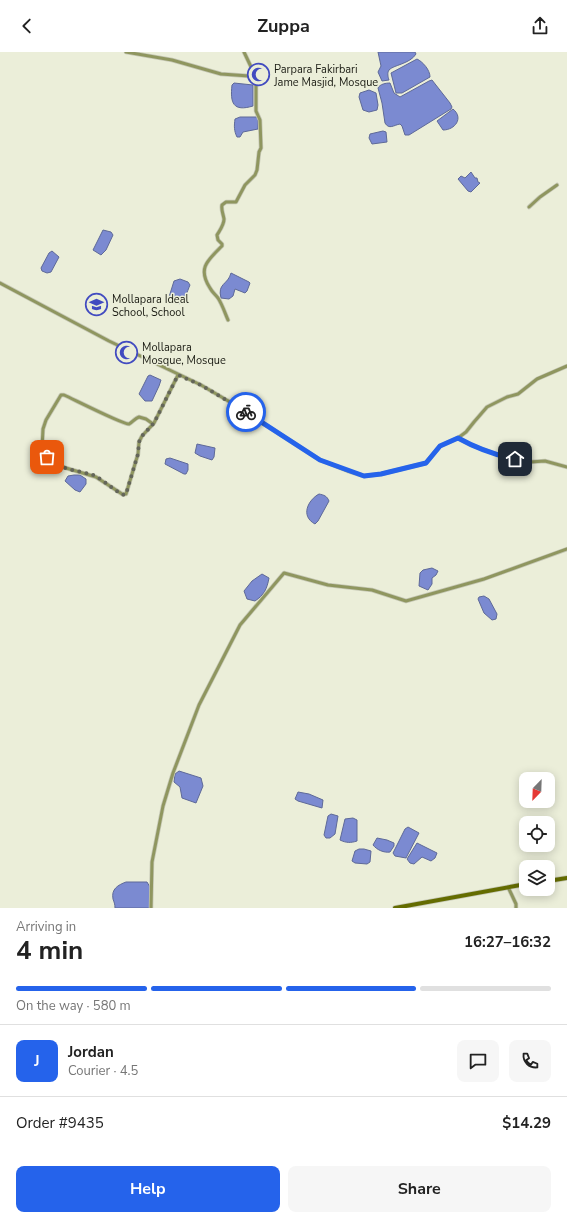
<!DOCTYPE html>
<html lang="en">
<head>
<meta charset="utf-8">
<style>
  body { margin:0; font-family:"Nunito Sans",sans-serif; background:#f6f6f6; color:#222; height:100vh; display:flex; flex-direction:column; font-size:15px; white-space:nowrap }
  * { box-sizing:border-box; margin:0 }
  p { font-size:13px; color:#767676 }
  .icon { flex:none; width:22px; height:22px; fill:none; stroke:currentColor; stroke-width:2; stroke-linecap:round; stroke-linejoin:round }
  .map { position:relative; height:856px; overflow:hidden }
  .sheet { display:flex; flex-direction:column; background:#fff; flex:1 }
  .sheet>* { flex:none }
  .needle { width:26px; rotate:203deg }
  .tools { position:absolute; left:519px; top:720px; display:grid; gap:8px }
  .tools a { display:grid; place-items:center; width:36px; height:36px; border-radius:8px; background:#fff; box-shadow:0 2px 10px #0003; font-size:20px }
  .pin { position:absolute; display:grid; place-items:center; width:34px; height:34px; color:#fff; margin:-17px; border-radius:8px; box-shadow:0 2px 6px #0006 }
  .courier { position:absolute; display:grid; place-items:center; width:40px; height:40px; margin:-20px; border:3px solid #2563eb; border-radius:50%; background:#fff; color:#222; box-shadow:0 1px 5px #0007 }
  .overview em { font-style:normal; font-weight:700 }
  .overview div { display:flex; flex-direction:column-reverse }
  .overview { display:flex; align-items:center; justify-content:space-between; height:68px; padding:0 16px }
  h1 { font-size:26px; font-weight:700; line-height:30px }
  .bar { display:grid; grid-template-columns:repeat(4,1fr); gap:6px 4px; align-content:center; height:48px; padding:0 16px }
  .bar i { height:5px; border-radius:3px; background:#e0e0e0 }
  .bar .current { background:#2563eb }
  .bar p { grid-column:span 4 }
  .line { display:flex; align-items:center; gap:10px; padding:0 16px; border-top:1px solid #e0e0e0 }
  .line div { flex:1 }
  .round { display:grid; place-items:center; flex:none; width:42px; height:42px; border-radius:8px; background:#f6f6f6 }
  .button { display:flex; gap:8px; margin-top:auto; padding:8px 16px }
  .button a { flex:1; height:46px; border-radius:8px; background:#2563eb; color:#fff; font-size:16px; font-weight:700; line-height:46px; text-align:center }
  .button a+a { background:#f6f6f6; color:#222 }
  header { display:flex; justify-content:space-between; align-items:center; height:52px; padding:0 16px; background:#fff; font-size:18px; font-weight:700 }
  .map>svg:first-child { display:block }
  .water { fill:#7b8ad1; stroke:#5e6998 }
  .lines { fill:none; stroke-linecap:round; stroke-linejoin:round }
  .street-casing { stroke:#c6c8b6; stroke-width:4.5 }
  .secondary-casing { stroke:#c6c8b6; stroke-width:5.5 }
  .street { stroke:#8f965f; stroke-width:3 }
  .secondary { stroke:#646c00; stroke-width:4 }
  .done { stroke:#646659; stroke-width:4; stroke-dasharray:0 7.2 }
  .route { stroke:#2563eb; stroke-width:5 }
  .labels { text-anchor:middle; stroke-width:3; stroke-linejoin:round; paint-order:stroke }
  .poi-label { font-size:11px; fill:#1b1c14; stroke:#ebeed9; text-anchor:start }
</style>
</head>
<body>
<header><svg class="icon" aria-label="back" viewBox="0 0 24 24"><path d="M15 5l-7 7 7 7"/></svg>Zuppa<svg class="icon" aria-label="share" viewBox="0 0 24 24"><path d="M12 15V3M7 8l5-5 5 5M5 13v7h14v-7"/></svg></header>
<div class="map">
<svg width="567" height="856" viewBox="0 0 567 856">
  <rect width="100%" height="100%" fill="#ebeed9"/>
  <!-- water -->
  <g class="water">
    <path d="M378,0h37l1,2c-6,10 -23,11 -27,16 -2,3 -1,7 0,10l-7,1 -4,-9 3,-6z"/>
    <path d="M417,7c6,3 13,11 13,18l-28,16h-6l-5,-20z"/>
    <path d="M432,28l18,23 2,4 -1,2 -42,26h-4l-3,-9 -2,-2c-6,1 -11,6 -15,-1l-3,-20 -4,-15c2,-4 8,-5 12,-5l4,10 6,4 29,-16z"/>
    <path d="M234,31l19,2v21c-20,6 -23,-3 -21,-21z"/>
    <polygon points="369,38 376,41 378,53 377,58 369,60 363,58 359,45 360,41"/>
    <path d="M453,57c11,9 2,21 -10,21l-6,-9z"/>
    <path d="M240,65h17l1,1v11l-15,3 -3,5h-3c-3,-6 -3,-11 -2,-18z"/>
    <polygon points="383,79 386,80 387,90 372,92 369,86 370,82"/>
    <polygon points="471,120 475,126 477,126 478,130 480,131 471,140 468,139 458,127 461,124 465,126"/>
    <polygon points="103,178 111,180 113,183 106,198 101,203 93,198"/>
    <polygon points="52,199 59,205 51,220 47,221 42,219 41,216 49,201"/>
    <path d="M231,221l18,9 1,1 -3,8 -2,2 -10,-4 -2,7 -4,3 -8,-1c-4,-15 7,-13 10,-25z"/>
    <path d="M180,227l8,3 2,3c-3,7 -5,15 -11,19l-3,-3 -7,-4 5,-16z"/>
    <polygon points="150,323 161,328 159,334 152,349 145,349 139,342 148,324"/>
    <polygon points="197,392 215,396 214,405 212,408 200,404 195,401"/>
    <polygon points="170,406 188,412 188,418 186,422 184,422 165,412 166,407"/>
    <polygon points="74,423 80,423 86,427 86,432 80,440 75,438 65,429 68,424"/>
    <path d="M319,442c5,1 8,2 10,7l-11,20 -3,3c-15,-8 -7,-24 4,-30z"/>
    <polygon points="432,516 438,519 436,523 432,526 432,532 428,538 419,534 420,521 423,518"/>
    <path d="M262,522l7,4c-2,11 -5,17 -14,23l-8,-2 -3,-8 8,-10z"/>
    <polygon points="484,544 489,547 497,562 496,567 492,568 484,561 478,547 479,545"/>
    <polygon points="179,719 201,726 203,734 196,751 182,746 180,735 174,730 175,722"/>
    <polygon points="298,740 309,742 323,748 322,756 298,749 295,747"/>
    <polygon points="331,762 338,764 335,782 330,786 326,786 324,783 328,764"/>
    <path d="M353,766l4,2v21c-6,2 -11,2 -17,-1l5,-21z"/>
    <polygon points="408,775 419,781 406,806 395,804 393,801 405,777"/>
    <path d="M377,786l10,2 7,3v3l-4,6c-6,1 -13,-2 -17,-7z"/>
    <polygon points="417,791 437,801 435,806 431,809 422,805 414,812 410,811 407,807"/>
    <polygon points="359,797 364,797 371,799 370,810 367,812 355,811 352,809 355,799"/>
    <path d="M126,830h21l3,5v21h-35c0,-4 -1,-6 -2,-9 -2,-10 5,-14 13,-17z"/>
  </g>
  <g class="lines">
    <defs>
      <g id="street">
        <polyline points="126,0 172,8 221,22 249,24 252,22 253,19 244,0"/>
        <polyline points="529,155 540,145 557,133"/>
        <polyline points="0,231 109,289 201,333 230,350 320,408 348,419 364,424 381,422 426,411 440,394 458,386 471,393 501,404 530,410 545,409 567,415"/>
        <path d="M228,268c-3,-7 -6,-16 -10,-22 -3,-4 -6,-6 -8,-10 -13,-20 -2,-28 12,-42v-2l-4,-4 -1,-5c3,-5 7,-10 7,-16 -1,-6 -3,-9 -2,-14l4,-3h10l9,-17 10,-10 2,-5 2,-18 2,-4 -1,-28 -4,-9v-28l-2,-6 -3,-3"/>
        <path d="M153,372l-7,-5 -7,-2c-4,1 -7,6 -10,7 -5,1 -56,-25 -65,-29h-3l-15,25 -3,9 -1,19 5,9 7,6 12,5 30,9 26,17h4l12,-40 1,-12 3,-6 12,-13 24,-48"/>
        <polyline points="458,386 466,380 474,370 487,355 507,345 518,342 537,327 567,314"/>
        <polyline points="508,835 516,852 516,856"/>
        <polyline points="151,856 152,810 163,754 173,721 199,653 240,573 284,521 328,533 372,538 406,549 484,527 567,497"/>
      </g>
      <g id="secondary">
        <polyline points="548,829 567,826"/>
        <polyline points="395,856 526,832"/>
      </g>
    </defs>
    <!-- street casing -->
    <use href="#street" class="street-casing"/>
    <!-- secondary casing -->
    <use href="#secondary" class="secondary-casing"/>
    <!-- street -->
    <use href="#street" class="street"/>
    <!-- secondary -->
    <use href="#secondary" class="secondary"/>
  </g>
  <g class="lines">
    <!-- done -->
    <path class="done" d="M47,405c11,13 31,13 46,18 11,5 20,15 31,20l2,-1 12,-40 1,-12 3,-6 12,-13 24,-48 23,10 45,27"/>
    <!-- route -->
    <path class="route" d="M246,360l74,48 44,16 17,-2 45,-11 14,-17 18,-8c18,10 37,17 57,21"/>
  </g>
  <!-- icons -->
  <defs>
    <symbol id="mosque-ring" viewBox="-11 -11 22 22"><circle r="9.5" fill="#ebeed9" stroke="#424bc0" stroke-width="1.5"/><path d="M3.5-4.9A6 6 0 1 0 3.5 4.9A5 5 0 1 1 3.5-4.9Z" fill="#424bc0"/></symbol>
    <symbol id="school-ring" viewBox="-11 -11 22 22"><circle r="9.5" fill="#ebeed9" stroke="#424bc0" stroke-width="1.5"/><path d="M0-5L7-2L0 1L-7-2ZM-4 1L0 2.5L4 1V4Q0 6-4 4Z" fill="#424bc0"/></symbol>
  </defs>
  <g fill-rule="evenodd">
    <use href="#mosque-ring" x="246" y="10" width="25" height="25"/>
    <use href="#school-ring" x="84" y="240" width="25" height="25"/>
    <use href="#mosque-ring" x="114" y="288" width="25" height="25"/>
  </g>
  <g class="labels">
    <!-- poi labels -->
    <g class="poi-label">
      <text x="274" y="21">Parpara Fakirbari<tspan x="274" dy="13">Jame Masjid, Mosque</tspan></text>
      <text x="112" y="251">Mollapara Ideal<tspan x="112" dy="13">School, School</tspan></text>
      <text x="142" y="299">Mollapara<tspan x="142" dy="13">Mosque, Mosque</tspan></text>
    </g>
  </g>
</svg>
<div class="tools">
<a><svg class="needle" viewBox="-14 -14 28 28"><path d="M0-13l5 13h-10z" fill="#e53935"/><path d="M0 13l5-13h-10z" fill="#767676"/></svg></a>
<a><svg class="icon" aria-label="locate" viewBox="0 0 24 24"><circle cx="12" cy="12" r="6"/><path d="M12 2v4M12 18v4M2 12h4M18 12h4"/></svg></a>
<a><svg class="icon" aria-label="layers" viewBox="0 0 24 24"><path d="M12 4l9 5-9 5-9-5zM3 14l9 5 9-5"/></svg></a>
</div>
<div class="pin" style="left:47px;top:405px;background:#ea580c"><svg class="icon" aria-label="bag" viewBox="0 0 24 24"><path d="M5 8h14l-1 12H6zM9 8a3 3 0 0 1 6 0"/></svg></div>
<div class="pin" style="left:515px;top:407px;background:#1f2937"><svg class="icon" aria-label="home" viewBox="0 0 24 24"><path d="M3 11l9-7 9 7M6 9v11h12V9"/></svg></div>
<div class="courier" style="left:246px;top:360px"><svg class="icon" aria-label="bike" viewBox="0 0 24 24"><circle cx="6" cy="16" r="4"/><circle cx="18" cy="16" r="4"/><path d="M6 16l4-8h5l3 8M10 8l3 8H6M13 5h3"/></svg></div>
</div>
<section class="sheet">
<div class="overview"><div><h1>4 min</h1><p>Arriving in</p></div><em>16:27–16:32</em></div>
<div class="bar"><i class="current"></i><i class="current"></i><i class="current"></i><i></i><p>On the way · 580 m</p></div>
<div class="line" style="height:72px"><b class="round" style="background:#2563eb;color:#fff">J</b><div><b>Jordan</b><p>Courier · 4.5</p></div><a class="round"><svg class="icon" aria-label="chat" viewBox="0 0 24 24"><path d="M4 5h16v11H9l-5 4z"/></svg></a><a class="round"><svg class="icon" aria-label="phone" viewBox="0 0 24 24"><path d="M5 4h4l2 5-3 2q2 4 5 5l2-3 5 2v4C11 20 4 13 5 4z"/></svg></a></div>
<div class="line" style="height:52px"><div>Order #9435</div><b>$14.29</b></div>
<div class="button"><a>Help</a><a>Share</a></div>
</section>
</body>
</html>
